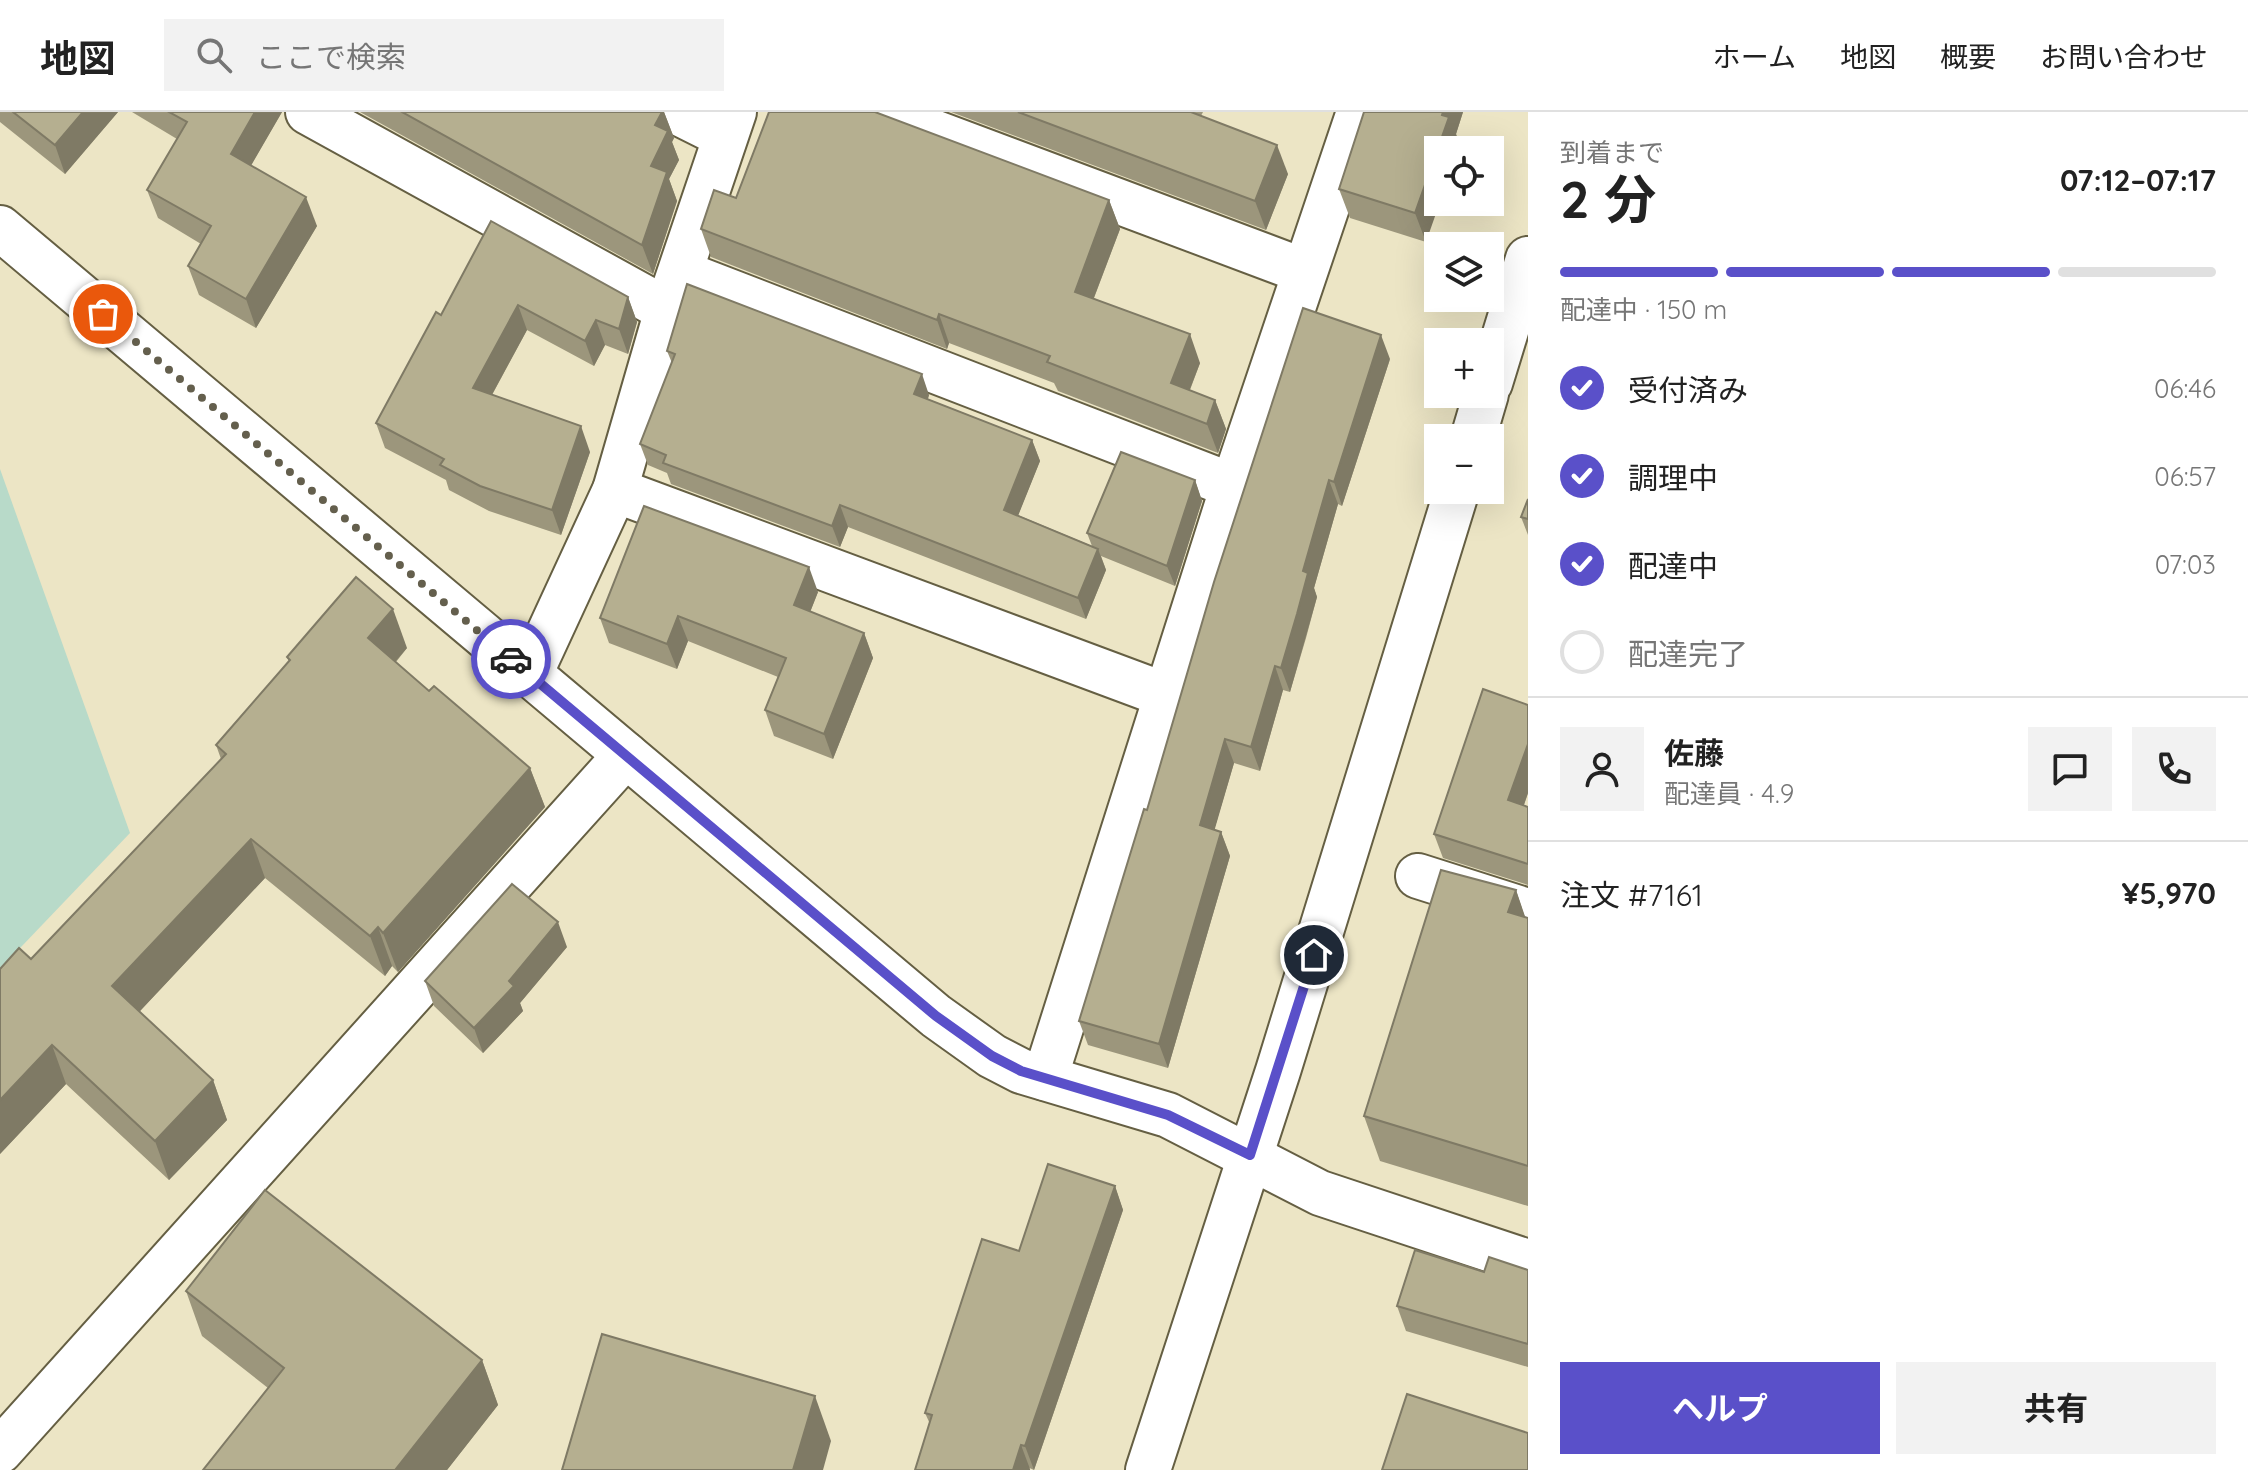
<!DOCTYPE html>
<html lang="ja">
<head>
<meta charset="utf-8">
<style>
  body { margin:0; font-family:Quicksand,"Noto Sans JP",sans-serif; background:#f2f2f2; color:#222; height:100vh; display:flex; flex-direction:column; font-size:30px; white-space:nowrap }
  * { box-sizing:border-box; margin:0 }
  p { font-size:26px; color:#767676 }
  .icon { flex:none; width:44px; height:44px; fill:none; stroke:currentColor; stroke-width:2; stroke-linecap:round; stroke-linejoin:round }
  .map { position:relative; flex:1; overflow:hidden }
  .details { display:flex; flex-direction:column; background:#fff; width:720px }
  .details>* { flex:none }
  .tools { position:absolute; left:1424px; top:24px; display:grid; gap:16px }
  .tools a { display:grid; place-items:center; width:80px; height:80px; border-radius:0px; background:#fff; box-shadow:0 8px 32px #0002; font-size:40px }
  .pin { position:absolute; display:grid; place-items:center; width:68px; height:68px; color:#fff; margin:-34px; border:4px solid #fff; border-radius:50%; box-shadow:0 2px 8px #0007 }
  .courier { position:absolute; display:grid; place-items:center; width:80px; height:80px; margin:-40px; border:6px solid #5a50c9; border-radius:50%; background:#fff; color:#222; box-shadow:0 2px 10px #0007 }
  .overview em { font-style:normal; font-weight:700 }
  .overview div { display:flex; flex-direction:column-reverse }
  .overview { display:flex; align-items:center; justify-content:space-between; height:136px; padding:0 32px }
  h1 { font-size:52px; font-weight:700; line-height:60px }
  .bar { display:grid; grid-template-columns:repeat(4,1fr); gap:12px 8px; align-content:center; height:96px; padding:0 32px }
  .bar i { height:10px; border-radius:6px; background:#e0e0e0 }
  .bar .active { background:#5a50c9 }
  .bar p { grid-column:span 4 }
  .line { display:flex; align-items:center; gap:20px; padding:0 32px; border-top:2px solid #e0e0e0 }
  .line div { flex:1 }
  .round { display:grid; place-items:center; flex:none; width:84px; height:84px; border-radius:0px; background:#f2f2f2 }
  ol { padding:0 32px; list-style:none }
  li { display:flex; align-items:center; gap:24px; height:88px }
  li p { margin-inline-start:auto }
  li .icon { padding:8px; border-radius:50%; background:#5a50c9; color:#fff; stroke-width:4 }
  li:last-child { color:#767676 }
  li i { width:44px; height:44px; border:4px solid #e0e0e0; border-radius:50% }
  .primary-button { display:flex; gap:16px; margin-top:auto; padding:16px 32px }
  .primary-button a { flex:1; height:92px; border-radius:0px; background:#5a50c9; color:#fff; font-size:32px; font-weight:700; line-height:92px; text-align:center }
  .primary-button a+a { background:#f2f2f2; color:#222 }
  header { display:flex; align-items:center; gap:48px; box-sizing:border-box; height:112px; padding:0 40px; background:#fff; border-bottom:2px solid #e0e0e0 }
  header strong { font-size:38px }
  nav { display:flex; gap:44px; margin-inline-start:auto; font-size:28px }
  .search { width:560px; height:72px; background:#f2f2f2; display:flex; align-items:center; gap:20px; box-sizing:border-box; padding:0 28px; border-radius:0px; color:#767676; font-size:30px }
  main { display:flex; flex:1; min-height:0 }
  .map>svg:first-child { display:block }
  .green { fill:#b8dac9 }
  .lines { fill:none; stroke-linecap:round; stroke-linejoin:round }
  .minor-casing { stroke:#655f43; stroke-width:48 }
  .minor { stroke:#fff; stroke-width:44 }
  .wall { fill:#9c967c }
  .shaded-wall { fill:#7f7a65 }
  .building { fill:#b5af90; stroke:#7f7a65; stroke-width:2 }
  .done { stroke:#645f4d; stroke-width:8; stroke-dasharray:0 14.4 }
  .route { stroke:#5a50c9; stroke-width:10 }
</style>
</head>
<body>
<header>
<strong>地図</strong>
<div class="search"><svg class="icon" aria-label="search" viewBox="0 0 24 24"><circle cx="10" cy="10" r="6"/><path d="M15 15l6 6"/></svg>ここで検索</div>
<nav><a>ホーム</a><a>地図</a><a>概要</a><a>お問い合わせ</a></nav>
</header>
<main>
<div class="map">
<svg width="1528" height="1358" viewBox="0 0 1528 1358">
  <rect width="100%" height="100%" fill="#ece5c5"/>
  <!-- green -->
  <polygon class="green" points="0,357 130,721 0,857"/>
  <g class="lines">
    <defs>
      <g id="minor">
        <polyline points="308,0 667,198"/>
        <polyline points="677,0 725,24"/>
        <polyline points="880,0 1304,159"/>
        <polyline points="0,116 936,904 992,944 1021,959 1168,1003 1320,1081 1528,1150"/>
        <polyline points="682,161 1233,374"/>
        <polyline points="1490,271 1528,147"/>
        <polyline points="1473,326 1486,282"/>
        <polyline points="615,378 1168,584"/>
        <polyline points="530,562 615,378 667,198 734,0"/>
        <polyline points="1418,764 1528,799"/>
        <polyline points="1045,966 1233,374 1359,0"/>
        <polyline points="0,1339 626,643"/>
        <polyline points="1148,1358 1278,959 1457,378"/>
      </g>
    </defs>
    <!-- minor casing -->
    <use href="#minor" class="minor-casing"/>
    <!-- minor -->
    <use href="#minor" class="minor"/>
  </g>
  <!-- wall -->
  <g class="wall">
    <polygon points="0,0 118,0 65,62 0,10"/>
    <polygon points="132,0 282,0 251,53 317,114 256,216 199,183 188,154 201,132 158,106 147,78 177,27"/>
    <polygon points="360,0 664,0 674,26 672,30 679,48 669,67 677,89 653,162"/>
    <polygon points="951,0 1203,0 1201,4 1288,62 1266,118"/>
    <polygon points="1364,0 1463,0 1456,22 1460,34 1458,38 1438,38 1426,130 1350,106 1339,77"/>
    <polygon points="736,86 1109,88 1120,117 1094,186 1200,251 1190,278 1215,288 1226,317 1218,341 1058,279 1054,271 949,231 947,237 711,145 701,117"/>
    <polygon points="491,109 628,185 637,210 628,242 605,233 594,254 527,218 492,283 590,340 561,423 489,399 449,378 446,368 385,336 376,311 441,203"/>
    <polygon points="667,239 929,283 928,287 1032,328 1040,349 1018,403 1092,434 1087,421 1195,368 1202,389 1175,474 1101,444 1106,458 1086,507 848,415 840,435 671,372 667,361 648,353 640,332 672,251"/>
    <polygon points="1390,247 1342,394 1338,392 1314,476 1317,485 1306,526 1290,580 1283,578 1260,659 1234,651 1214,718 1221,720 1230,744 1168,956 1088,933 1079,909 1147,698"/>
    <polygon points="1528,387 1528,423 1521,405"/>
    <polygon points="818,480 810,500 864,521 873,546 833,647 774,624 765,598 778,565 688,529 677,557 609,531 600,506"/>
    <polygon points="407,536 396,550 429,579 530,656 545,695 398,860 392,854 385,864 265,766 139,900 213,968 227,1008 169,1068 66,972 0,1042 31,847 221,647 216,633 289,550 287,545"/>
    <polygon points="1528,593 1528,681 1524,693 1528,695 1528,773 1443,746 1434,722"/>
    <polygon points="1516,778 1525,806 1528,806 1528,1094 1380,1049 1364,1004"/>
    <polygon points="567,835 520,891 523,899 483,941 434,894 425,869"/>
    <polygon points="1115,1074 1123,1098 1034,1358 930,1312 925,1301 1019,1139"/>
    <polygon points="1528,1158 1528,1255 1406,1219 1397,1194 1484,1160"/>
    <polygon points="186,1179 482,1248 498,1293 447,1358 203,1358 268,1276 202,1224"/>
  </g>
  <!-- shaded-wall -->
  <g class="shaded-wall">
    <polygon points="83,0 118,0 65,62 55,33"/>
    <polygon points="255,0 282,0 241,71 231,42"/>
    <polygon points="651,0 664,0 674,26 672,30 679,48 669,67 677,89 653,162 642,133 651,54"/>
    <polygon points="1443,0 1463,0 1456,22 1460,34 1458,38 1438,38 1438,90 1440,90 1426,130 1415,101"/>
    <polygon points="1277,33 1288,62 1266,118 1255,89"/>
    <polygon points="306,85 317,114 256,216 246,187"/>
    <polygon points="1109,88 1120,117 1085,209 1075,180"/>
    <polygon points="628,185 637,210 628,242 619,217"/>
    <polygon points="518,193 527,218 482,301 473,276"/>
    <polygon points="939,202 949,231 947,237 937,208"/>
    <polygon points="596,208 605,233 594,254 585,229"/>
    <polygon points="1190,222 1200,251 1181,300 1171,271"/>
    <polygon points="1381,223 1390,247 1342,394 1334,370"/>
    <polygon points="922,262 929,283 922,303 914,282"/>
    <polygon points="1215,288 1226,317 1218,341 1207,312"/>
    <polygon points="581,314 590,340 561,423 552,398"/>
    <polygon points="1032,328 1040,349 1012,419 1004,398"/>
    <polygon points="1195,368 1202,389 1175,474 1167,454"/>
    <polygon points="1329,368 1338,392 1314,476 1317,485 1290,580 1281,556 1303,459"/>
    <polygon points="840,393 848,415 840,435 832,414"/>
    <polygon points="1098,437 1106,458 1086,507 1078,486"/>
    <polygon points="809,455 818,480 803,518 794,493"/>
    <polygon points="393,497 407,536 382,565 368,526"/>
    <polygon points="678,504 688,529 677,557 667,532"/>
    <polygon points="864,521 873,546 833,647 824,622"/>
    <polygon points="1275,554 1283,578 1260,659 1251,635"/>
    <polygon points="1225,627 1234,651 1209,737 1200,713"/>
    <polygon points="1528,632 1528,681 1517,712 1508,688"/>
    <polygon points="530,656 545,695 398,860 383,821"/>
    <polygon points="1221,720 1230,744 1168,956 1159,932"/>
    <polygon points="251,727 265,766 126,914 112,874"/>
    <polygon points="1516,778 1528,813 1508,800"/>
    <polygon points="558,810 567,835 520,891 523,899 483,941 474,916 509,869"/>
    <polygon points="378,815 392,854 385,864 370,824"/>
    <polygon points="52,933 66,972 0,1042 0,988"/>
    <polygon points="213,968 227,1008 169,1068 155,1029"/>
    <polygon points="1115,1074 1123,1098 1034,1358 1025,1334"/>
    <polygon points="482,1248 498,1293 447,1358 395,1358"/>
    <polygon points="815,1284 831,1329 823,1358 793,1358"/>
    <polygon points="1021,1333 1030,1357 1030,1358 1013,1358"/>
  </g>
  <!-- building -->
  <g class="building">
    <polygon points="13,0 83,0 55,33"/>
    <polygon points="169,0 255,0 231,42 306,85 246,187 188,154 211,114 147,78 187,10"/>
    <polygon points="402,0 662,0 655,13 668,19 651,54 667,60 642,133"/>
    <polygon points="769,0 875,0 1109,88 1075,180 1190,222 1171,271 1215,288 1207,312 1047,250 1050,244 939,202 937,208 701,117 714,78 736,86"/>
    <polygon points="1018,0 1191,0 1277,33 1255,89"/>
    <polygon points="1364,0 1443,0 1442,3 1449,5 1415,101 1339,77"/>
    <polygon points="491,109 628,185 619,217 596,208 585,229 518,193 473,276 581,314 552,398 480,374 440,353 444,347 376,311 436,200 441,203"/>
    <polygon points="687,172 922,262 914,282 1032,328 1004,398 1098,437 1078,486 840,393 832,414 663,351 666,343 640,332 675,242 667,239"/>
    <polygon points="1303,196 1381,223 1334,370 1329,368 1303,459 1308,461 1297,502 1281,556 1275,554 1251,635 1225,627 1200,713 1221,720 1159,932 1079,909 1144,697 1147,698 1214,470"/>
    <polygon points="1121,340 1195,368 1167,454 1087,421"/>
    <polygon points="1528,387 1528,407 1521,405"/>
    <polygon points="644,394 809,455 794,493 864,521 824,622 765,598 786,546 678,504 667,532 600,506"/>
    <polygon points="356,465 393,497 368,526 429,579 434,574 530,656 383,821 378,815 370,824 251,727 112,874 213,968 155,1029 52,933 0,988 0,857 19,836 31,847 226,642 216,633 290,548 287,545"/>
    <polygon points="1483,577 1528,593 1528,632 1508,688 1528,695 1528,752 1434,722"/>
    <polygon points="1441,758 1516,778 1508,800 1528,806 1528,1054 1364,1004"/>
    <polygon points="512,772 558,810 509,869 514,874 474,916 425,869"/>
    <polygon points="1048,1052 1115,1074 1025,1334 1021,1333 1013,1358 915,1358 932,1303 925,1301 982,1127 1019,1139"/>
    <polygon points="265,1078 482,1248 395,1358 203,1358 284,1256 186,1179"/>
    <polygon points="1415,1138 1484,1160 1489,1145 1528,1158 1528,1232 1397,1194"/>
    <polygon points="602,1222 815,1284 793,1358 562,1358"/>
    <polygon points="1407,1282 1528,1321 1528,1358 1382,1358"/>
  </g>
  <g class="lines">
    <!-- done -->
    <polyline class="done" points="103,202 511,547"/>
    <!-- route -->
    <polyline class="route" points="511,547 936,904 992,944 1021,959 1168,1003 1250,1043 1314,843"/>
  </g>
</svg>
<div class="tools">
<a><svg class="icon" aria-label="locate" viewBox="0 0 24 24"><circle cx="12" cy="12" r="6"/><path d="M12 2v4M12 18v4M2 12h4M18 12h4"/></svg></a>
<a><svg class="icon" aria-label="layers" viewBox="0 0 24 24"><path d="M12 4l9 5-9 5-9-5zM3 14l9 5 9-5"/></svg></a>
<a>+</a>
<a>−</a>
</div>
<div class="pin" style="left:103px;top:202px;background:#ea580c"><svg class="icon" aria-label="bag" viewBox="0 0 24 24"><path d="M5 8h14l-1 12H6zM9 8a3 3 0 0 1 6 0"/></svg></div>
<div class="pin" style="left:1314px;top:843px;background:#1f2937"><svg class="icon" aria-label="home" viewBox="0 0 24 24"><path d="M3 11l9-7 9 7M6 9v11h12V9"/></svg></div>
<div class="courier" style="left:511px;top:547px"><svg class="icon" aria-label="car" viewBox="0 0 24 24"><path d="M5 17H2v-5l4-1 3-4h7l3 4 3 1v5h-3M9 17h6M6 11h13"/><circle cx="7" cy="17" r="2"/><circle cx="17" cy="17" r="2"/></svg></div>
</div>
<section class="details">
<div class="overview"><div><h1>2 分</h1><p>到着まで</p></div><em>07:12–07:17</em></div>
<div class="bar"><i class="active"></i><i class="active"></i><i class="active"></i><i></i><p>配達中 · 150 m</p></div>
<ol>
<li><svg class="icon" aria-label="check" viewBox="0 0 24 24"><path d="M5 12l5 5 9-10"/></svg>受付済み<p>06:46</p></li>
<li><svg class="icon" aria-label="check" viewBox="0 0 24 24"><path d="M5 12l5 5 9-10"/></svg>調理中<p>06:57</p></li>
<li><svg class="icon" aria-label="check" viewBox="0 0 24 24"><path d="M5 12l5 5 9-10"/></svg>配達中<p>07:03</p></li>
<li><i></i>配達完了</li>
</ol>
<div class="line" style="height:144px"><a class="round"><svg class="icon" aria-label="person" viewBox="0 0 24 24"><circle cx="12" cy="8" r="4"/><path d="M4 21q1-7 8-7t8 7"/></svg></a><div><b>佐藤</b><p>配達員 · 4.9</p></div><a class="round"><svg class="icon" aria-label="chat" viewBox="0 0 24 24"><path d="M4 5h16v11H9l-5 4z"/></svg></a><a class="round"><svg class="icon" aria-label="phone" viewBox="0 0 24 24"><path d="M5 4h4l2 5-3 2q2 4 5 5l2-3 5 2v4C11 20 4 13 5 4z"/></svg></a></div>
<div class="line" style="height:104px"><div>注文 #7161</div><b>¥5,970</b></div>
<div class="primary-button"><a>ヘルプ</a><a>共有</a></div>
</section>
</main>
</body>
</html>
